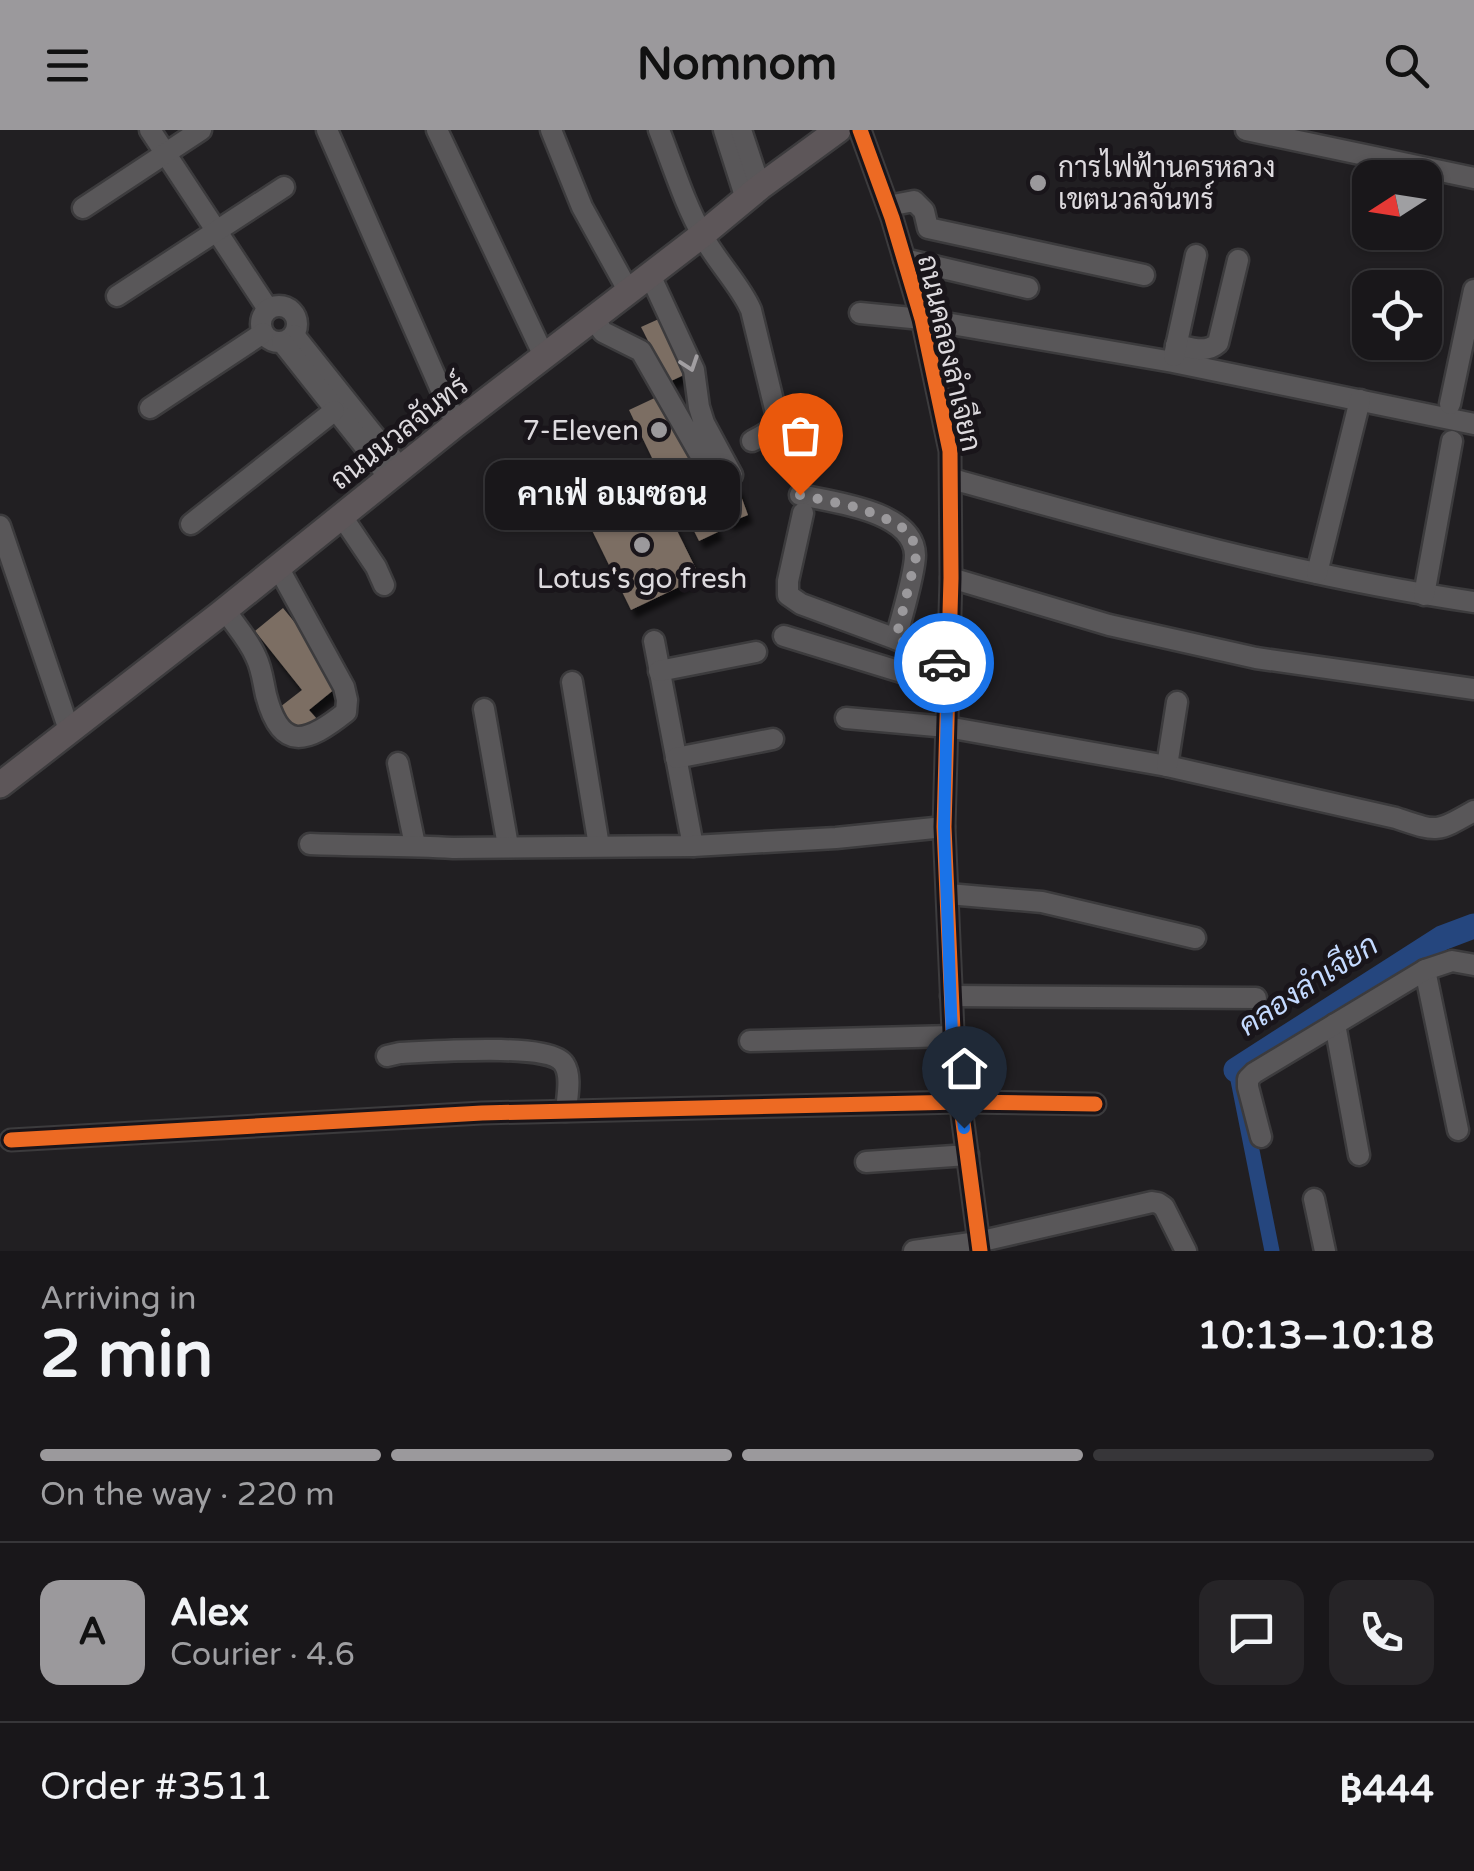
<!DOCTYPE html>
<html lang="en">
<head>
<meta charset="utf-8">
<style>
  body { margin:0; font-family:"Varela Round",Sarabun,sans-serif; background:#262427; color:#f1f3f6; height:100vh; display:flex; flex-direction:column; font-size:38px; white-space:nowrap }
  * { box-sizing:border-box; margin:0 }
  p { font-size:32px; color:#9f9fa2 }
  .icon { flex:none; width:55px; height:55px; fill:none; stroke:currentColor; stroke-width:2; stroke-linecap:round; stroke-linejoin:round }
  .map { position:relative; height:1121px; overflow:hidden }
  .panel { display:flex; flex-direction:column; background:#19171a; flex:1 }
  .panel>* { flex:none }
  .needle { width:65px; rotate:258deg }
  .controls { position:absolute; left:1352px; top:30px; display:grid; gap:20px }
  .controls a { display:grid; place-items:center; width:90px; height:90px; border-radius:20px; background:#19171a; box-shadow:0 2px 8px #0004,0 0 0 2px #373639; font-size:50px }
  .pin { position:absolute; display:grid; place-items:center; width:85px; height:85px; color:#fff; margin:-102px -42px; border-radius:50% 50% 50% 0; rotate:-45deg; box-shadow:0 0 10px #0007 }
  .pin .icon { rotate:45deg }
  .courier { position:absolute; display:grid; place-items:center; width:100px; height:100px; margin:-50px; border:8px solid #1a73e8; border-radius:50%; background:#fff; color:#222; box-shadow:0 2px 12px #0007 }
  .bubble { position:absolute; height:70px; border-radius:20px; background:#19171a; box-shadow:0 2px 8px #0004,0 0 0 2px #373639; font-size:32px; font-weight:700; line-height:70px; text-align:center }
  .headline em { font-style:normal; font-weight:700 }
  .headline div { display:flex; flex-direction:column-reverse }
  .headline { display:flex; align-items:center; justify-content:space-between; height:170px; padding:0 40px }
  h1 { font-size:65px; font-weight:700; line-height:75px }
  .bar { display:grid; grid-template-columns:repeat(4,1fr); gap:15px 10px; align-content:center; height:120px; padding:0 40px }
  .bar i { height:12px; border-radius:8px; background:#373639 }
  .bar .current { background:#9b999c }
  .bar p { grid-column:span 4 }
  .line { display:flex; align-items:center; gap:25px; padding:0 40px; border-top:2px solid #373639 }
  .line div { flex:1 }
  .round { display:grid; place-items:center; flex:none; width:105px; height:105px; border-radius:20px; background:#262427 }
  header { display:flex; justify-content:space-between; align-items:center; height:130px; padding:0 40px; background:#9b999c; color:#111; font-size:45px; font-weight:700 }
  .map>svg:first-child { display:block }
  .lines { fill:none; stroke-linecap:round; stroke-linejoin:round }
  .canal { stroke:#25467e; stroke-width:15 }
  .river { stroke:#25467e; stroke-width:25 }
  .building { fill:#7b6e63; filter:url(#shadow) }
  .minor-casing { stroke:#3c3b3d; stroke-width:25 }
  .major-casing { stroke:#3c3b3d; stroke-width:30 }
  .minor { stroke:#595759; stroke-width:20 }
  .major { stroke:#5d5659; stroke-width:25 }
  .cycleway-casing { stroke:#19151a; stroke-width:21 }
  .cycleway { stroke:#ed6a23; stroke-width:15 }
  .oneway { stroke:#a29fa2 }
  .done { stroke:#9b999c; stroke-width:10; stroke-dasharray:0 18 }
  .route { stroke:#1a73e8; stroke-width:12 }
  .poi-dot { fill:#9b999c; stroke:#19151a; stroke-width:4 }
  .labels { text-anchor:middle; stroke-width:10; stroke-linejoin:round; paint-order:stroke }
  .poi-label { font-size:28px; fill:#dddade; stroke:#19151a; text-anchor:start }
  .street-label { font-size:28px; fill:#dddade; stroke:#19151a }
  .water-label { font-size:30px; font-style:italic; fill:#c4daff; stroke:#19151a }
</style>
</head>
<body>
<header><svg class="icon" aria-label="menu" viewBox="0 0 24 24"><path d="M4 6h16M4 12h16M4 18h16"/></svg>Nomnom<svg class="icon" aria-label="search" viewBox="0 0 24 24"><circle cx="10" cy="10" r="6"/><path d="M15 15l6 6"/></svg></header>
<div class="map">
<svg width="1474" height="1121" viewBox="0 0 1474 1121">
  <defs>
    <filter id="shadow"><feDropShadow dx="5" dy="8" stdDeviation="2.5" flood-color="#0009"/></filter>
  </defs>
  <rect width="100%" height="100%" fill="#211f22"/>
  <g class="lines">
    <!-- canal -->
    <polyline class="canal" points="1236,940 1272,1121"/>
    <!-- river -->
    <polyline class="river" points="1236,940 1442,808 1474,796"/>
  </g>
  <!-- building -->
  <g class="building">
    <polygon points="661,188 688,243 669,252 641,197"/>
    <polygon points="661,265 708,365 677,380 629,280"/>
    <polygon points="652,350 700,447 631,480 584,384"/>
    <polygon points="737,355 748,385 728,393 717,363"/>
    <polygon points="706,376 718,402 699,411 686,385"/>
    <polygon points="283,478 331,537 323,543 336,558 309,580 317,589 298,604 280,577 302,560 255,501"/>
  </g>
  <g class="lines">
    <defs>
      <g id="minor">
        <polyline points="150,0 268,179"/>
        <polyline points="327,0 456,294"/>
        <polyline points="437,0 544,226"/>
        <polyline points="551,0 582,77 629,162"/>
        <path d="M659,0c14,36 26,75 45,108 13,24 37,48 47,72l25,103c0,17 -9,20 -24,28"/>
        <polyline points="724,0 746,69"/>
        <polyline points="741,0 760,57"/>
        <polyline points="860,0 892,88 922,189 950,321 951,448 944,697 954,924 980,1121"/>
        <polyline points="1246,0 1474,48"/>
        <polyline points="888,76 914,71 924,81 928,98 1144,145"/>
        <polyline points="83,78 201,0"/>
        <polyline points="904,129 1028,158"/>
        <polyline points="117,166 284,57"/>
        <circle cx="279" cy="194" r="18"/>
        <polyline points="860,183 922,189 1173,232 1474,294"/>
        <polyline points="593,188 603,202 641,221 717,354 732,345 704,293 699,277 694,240 650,145"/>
        <polyline points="294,205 400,338"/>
        <polyline points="282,212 389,347"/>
        <path d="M1176,215c15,3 30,9 42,-2l20,-83"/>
        <polyline points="1174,226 1196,125"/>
        <polyline points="1450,274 1474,160"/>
        <polyline points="150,278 263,203"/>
        <path d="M952,349c172,48 345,97 522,123"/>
        <path d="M800,365c33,7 114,16 115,60 0,19 -14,63 -19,84l52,26"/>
        <polyline points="803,383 788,451 788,465 801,474 896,509"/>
        <polyline points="341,385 376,437 384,455"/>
        <polyline points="191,394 334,281"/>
        <polyline points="0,396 69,600"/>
        <polyline points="1317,443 1360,270"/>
        <polyline points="951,448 1109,495 1256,528 1474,559"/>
        <polyline points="1424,465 1452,311"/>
        <path d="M225,480c10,15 24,30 31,47 6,12 7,25 10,38 15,58 41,48 80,17l1,-12 -3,-13 -66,-120"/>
        <polyline points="784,506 947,556"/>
        <polyline points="654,511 693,716"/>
        <polyline points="659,541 756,522"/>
        <polyline points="572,552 599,716"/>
        <polyline points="484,579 508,716"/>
        <path d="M846,588l101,9 220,39 229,52c42,14 39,15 78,-7"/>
        <polyline points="676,628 773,609"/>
        <polyline points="398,633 415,715"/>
        <polyline points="1167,636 1177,572"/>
        <path d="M310,714c48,2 96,1 143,4l240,-2 143,-8 108,-11"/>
        <polyline points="948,764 1042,772 1195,808"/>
        <polyline points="1425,840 1458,1000"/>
        <polyline points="951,866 1256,868"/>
        <polyline points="1335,894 1359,1025"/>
        <polyline points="750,911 953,906"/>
        <path d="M387,926l13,-3c27,-1 151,-11 164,11 8,12 3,33 2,47"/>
        <polyline points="1261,1007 1248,957 1248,949 1254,943 1425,840 1452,831 1474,835"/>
        <polyline points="11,1010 482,983 961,972 1095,974"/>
        <polyline points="866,1032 968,1025"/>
        <polyline points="1314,1069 1325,1121"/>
        <polyline points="914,1121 978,1112 1152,1072 1158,1073 1164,1077 1186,1121"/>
      </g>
      <polyline id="major" points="0,655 220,484 456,294 702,105 760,57 838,0"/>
    </defs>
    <!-- minor casing -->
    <use href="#minor" class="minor-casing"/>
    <!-- major casing -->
    <use href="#major" class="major-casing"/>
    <!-- minor -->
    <use href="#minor" class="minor"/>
    <!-- major -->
    <use href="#major" class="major"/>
    <defs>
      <g id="cycleway">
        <polyline points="860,0 892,88 922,189 950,321 951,448 944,697 954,924 980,1121"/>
        <polyline points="11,1010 482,983 961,972 1095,974"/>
      </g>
    </defs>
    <!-- cycleway casing -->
    <use href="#cycleway" class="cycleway-casing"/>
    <!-- cycleway -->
    <use href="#cycleway" class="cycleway"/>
  </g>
  <!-- one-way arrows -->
  <defs><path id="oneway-chevron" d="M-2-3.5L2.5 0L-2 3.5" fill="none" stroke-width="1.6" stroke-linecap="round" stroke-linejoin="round" transform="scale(2.5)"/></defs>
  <use class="oneway" href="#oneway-chevron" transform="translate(690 234) rotate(71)"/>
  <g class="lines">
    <!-- done -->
    <polyline class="done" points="800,365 860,378 898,394 912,406 916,427 896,508 944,533"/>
    <!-- route -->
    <polyline class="route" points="944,533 948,535 944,697 952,906 964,998"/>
  </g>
  <!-- markers -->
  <g class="poi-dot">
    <circle cx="1038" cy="53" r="10"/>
    <circle cx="659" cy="300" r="10"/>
    <circle cx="642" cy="415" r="10"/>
  </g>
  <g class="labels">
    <!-- poi labels -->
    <g class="poi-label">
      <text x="1058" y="47">การไฟฟ้านครหลวง<tspan x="1058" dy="32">เขตนวลจันทร์</tspan></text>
      <text x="639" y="310" text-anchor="end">7-Eleven</text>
      <text x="642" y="458" text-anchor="middle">Lotus's go fresh</text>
    </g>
    <!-- street labels -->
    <g class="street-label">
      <text transform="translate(950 223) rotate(77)" y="10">ถนนคลองลำเจียก</text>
      <text transform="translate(399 302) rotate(-38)" y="10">ถนนนวลจันทร์</text>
    </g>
    <!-- water labels -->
    <g class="water-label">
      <text transform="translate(1308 855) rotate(-33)" y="10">คลองลำเจียก</text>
    </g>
  </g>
</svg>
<div class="controls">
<a><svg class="needle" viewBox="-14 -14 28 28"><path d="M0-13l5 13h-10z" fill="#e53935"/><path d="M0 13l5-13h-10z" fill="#9f9fa2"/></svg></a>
<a><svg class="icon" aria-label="locate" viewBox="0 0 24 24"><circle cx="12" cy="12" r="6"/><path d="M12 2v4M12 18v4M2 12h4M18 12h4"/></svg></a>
</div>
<div class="pin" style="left:800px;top:365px;background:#ea580c"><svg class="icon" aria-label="bag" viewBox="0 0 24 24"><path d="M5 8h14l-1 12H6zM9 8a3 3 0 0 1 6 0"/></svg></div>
<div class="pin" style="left:964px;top:998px;background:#1f2937"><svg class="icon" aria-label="home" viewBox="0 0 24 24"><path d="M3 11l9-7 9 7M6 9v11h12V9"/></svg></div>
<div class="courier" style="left:944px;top:533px"><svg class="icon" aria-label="car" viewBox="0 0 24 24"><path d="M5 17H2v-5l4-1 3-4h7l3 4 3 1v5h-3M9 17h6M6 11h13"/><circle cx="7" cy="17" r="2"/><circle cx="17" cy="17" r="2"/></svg></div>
<div class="bubble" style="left:485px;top:330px;width:255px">คาเฟ่ อเมซอน</div>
</div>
<section class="panel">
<div class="headline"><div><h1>2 min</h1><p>Arriving in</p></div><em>10:13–10:18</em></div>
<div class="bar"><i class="current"></i><i class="current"></i><i class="current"></i><i></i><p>On the way · 220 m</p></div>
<div class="line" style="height:180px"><b class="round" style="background:#9b999c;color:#111">A</b><div><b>Alex</b><p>Courier · 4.6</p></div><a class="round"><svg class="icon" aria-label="chat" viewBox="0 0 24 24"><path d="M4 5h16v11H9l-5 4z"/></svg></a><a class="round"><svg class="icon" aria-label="phone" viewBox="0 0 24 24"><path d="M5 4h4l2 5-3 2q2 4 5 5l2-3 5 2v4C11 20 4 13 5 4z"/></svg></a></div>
<div class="line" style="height:130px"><div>Order #3511</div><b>฿444</b></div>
</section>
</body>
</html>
